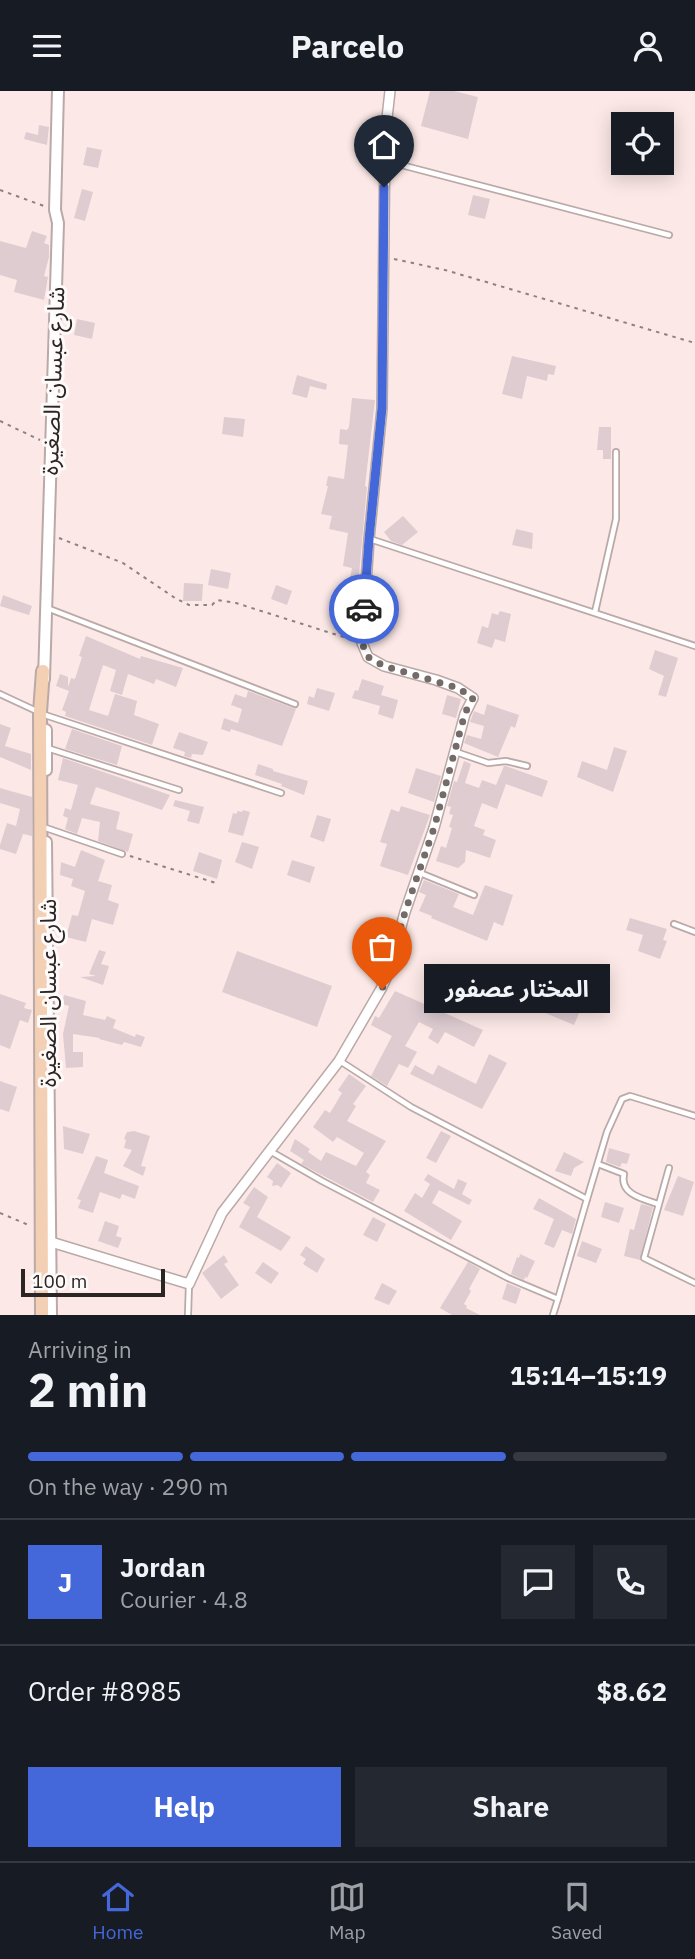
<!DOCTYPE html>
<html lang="en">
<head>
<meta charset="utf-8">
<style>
  body { margin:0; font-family:"IBM Plex Sans","Noto Sans Arabic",sans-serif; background:#242831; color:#f1f3f6; height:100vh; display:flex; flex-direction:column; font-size:26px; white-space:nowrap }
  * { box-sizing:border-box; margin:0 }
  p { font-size:23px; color:#9ea1a6 }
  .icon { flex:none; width:38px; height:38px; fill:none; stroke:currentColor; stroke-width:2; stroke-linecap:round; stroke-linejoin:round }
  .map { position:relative; height:1224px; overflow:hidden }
  .drawer { display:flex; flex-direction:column; background:#171b24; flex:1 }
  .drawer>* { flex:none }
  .controls { position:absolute; left:611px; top:21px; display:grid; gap:14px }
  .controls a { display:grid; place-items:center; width:63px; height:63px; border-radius:0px; background:#171b24; box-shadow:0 4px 18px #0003; font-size:35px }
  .scale { position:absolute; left:21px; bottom:18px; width:144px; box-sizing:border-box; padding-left:7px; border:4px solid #2b2524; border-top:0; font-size:19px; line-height:24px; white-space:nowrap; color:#2b2524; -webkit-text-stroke:5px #fefafa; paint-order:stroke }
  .pin { position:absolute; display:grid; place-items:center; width:60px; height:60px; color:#fff; margin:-72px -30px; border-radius:50% 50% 50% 0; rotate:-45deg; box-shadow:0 0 7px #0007 }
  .pin .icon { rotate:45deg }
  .courier { position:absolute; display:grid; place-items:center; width:70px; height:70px; margin:-35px; border:5px solid #4467d9; border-radius:50%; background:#fff; color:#222; box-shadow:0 2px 9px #0007 }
  .bubble { position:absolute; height:49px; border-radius:0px; background:#171b24; box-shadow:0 4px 18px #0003; font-size:23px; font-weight:700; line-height:49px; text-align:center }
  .headline em { font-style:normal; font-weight:700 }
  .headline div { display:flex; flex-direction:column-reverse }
  .headline { display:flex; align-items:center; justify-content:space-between; height:119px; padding:0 28px }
  h1 { font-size:46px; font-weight:700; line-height:52px }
  .bar { display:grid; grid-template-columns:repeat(4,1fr); gap:10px 7px; align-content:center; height:84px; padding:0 28px }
  .bar i { height:9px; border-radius:5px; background:#363941 }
  .bar .active { background:#4467d9 }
  .bar p { grid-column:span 4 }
  .line { display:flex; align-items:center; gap:18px; padding:0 28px; border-top:2px solid #363941 }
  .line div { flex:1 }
  .round { display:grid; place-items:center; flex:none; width:74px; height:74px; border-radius:0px; background:#242831 }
  .button { display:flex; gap:14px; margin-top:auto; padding:14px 28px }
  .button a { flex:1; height:80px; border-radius:0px; background:#4467d9; color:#fff; font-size:28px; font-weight:700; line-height:80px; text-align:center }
  .button a+a { background:#242831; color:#f1f3f6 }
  header { display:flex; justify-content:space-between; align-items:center; height:91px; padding:0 28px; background:#171b24; font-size:32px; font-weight:700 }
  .tab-bar { display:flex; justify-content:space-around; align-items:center; height:98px; border-top:2px solid #363941; background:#171b24; font-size:19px; color:#9ea1a6 }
  .tab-bar a { display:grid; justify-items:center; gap:4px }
  .tab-bar .active { color:#4467d9 }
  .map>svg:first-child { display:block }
  .building { fill:#deccd1 }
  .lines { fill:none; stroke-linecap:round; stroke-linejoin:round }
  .service-casing { stroke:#baa9a7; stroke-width:8 }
  .minor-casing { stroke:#baa9a7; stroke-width:12 }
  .tertiary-casing { stroke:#baa9a7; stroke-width:14 }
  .secondary-casing { stroke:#baa9a7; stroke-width:16 }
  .path { stroke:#8e8280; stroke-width:2; stroke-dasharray:3.5 5; stroke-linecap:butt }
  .service { stroke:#fff; stroke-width:4.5 }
  .minor { stroke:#fff; stroke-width:9 }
  .tertiary { stroke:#fff; stroke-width:10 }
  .secondary { stroke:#f3cfb3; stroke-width:12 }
  .done { stroke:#746a68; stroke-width:7; stroke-dasharray:0 12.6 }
  .route { stroke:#4467d9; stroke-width:9 }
  .labels { text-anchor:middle; stroke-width:6; stroke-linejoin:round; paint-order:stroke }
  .street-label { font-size:23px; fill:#2b2524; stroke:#fefafa }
</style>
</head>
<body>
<header><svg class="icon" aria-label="menu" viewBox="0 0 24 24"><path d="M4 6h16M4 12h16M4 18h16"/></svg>Parcelo<svg class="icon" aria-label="person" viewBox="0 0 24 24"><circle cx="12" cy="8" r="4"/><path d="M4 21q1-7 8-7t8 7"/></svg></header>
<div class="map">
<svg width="695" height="1224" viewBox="0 0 695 1224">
  <rect width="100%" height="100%" fill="#fce9e7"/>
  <!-- building -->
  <g class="building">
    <polygon points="430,0 454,0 478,6 468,48 421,35"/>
    <polygon points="39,34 49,36 47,54 24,48 26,41 38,44"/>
    <polygon points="87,56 102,59 98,77 83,74"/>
    <polygon points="82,98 93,101 85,130 74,127"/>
    <polygon points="473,104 490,108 485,128 468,124"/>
    <polygon points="32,140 47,145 44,152 49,154 49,166 44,185 48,186 44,209 14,201 17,189 0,184 0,150 26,157"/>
    <polygon points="77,228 95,232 92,248 74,244"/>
    <polygon points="512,265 556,275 554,284 548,283 547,290 527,285 522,308 502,303"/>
    <polygon points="297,284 327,293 326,299 310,295 307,307 292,303"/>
    <polygon points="352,307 375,309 365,395 367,396 354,539 334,534 336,524 340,525 344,498 348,498 352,477 343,475 348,442 329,438 332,425 321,423 328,395 326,395 328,385 344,388 348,354 339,353 340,338 347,339 349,336"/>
    <polygon points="224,326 245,328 243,346 222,343"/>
    <polygon points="599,336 611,336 611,368 603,368 603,359 597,359"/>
    <polygon points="403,425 418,441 402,454 391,450 384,441"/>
    <polygon points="516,438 533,442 532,458 512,454"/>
    <polygon points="211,478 231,482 228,498 208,494"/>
    <polygon points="184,492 203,493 202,510 183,510"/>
    <polygon points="276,494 292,500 287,514 271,508"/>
    <polygon points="3,504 32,515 29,524 0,515"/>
    <polygon points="500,520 511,523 505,551 495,548 492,557 477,552 482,535 488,537 492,522 498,524"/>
    <polygon points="86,545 140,568 141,565 183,577 176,596 156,588 154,593 128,583 122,604 110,600 116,579 103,574 89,619 108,625 115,603 137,610 134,624 159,633 152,654 65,625 66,621 62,619 69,600 56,595 60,583 68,586 68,596 71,587 75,588 82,566 79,565"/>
    <polygon points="655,559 678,567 666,606 658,604 664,585 649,578"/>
    <polygon points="362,588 384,595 381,604 398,609 393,628 378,623 380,615 352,607 355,599 358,600"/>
    <polygon points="317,597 335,602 329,620 307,613 309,605 314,607"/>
    <polygon points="248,600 296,618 282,655 231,638 230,641 221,638 224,627 238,632 242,618 231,614 235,603 246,607"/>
    <polygon points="447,604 461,608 456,627 442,623"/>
    <polygon points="487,613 519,624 515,637 511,635 498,666 464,652 467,644 481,648 484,635 470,631 474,620 484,624"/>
    <polygon points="0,633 11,637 5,655 31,663 31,679 0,666"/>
    <polygon points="72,638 122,655 117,674 65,658"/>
    <polygon points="179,641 208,651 203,664 192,663 191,667 184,665 185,661 173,657"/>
    <polygon points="614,656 627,660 613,701 577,686 582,670 607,679"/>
    <polygon points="63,667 170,704 162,719 96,696 90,713 120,721 116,738 133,743 128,761 98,750 100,731 82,727 77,743 65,738 68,727 63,725 65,717 71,719 78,694 58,689"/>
    <polygon points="464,670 471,673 465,692 479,697 482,689 496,694 504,675 506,675 548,690 542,706 506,693 497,718 482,712 474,735 485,739 483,744 496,749 490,767 466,759 465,771 458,777 436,770 441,755 446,757 452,737 449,736 453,724 449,723 451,716 447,715 454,690 457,691"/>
    <polygon points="258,673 273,678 273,680 308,690 304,704 281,695 282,693 255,684"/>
    <polygon points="416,677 441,685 434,711 408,702"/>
    <polygon points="0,697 32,706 32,745 23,743 16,763 0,758 0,754 7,732 16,735 20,718 0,712"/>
    <polygon points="175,709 204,716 199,733 187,730 190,720 173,715"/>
    <polygon points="401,715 430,724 408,784 380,775 387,753 380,751 391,718 399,721"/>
    <polygon points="243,719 250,721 243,745 228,741 233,722 236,723 238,720 242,721"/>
    <polygon points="317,724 331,728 324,751 310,746"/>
    <polygon points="242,751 259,756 252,778 235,771"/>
    <polygon points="81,759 105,769 98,790 112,794 108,809 119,813 113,834 92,828 86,851 66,846 72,824 78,825 85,800 71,795 73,788 60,784 61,771 75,776"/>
    <polygon points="199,761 222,769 217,788 193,780"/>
    <polygon points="292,769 315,776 310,792 287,784"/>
    <polygon points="424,789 459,803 453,816 473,824 485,794 513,804 503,835 494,831 487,850 431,827 432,825 419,820 426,804 419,801"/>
    <polygon points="630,827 667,838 663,849 667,850 660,868 638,860 643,844 626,839"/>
    <polygon points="99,859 106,861 101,873 109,875 103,894 80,886 96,885 89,883"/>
    <polygon points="237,860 332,895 317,936 222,901"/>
    <polygon points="545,887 587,903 574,934 536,918"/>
    <polygon points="395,900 483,939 474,956 445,941 438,953 428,947 433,938 419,931 405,955 417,961 408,977 399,973 387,995 371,985 392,945 371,934 375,925 379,927"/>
    <polygon points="0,903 26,912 24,917 32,919 28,932 20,929 10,958 0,954"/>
    <polygon points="64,904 86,910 83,924 105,929 107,925 116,929 113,937 135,946 136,943 145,946 141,956 124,951 122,954 99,948 100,947 73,943 73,961 83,961 83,976 66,977 63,943 69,915 62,913"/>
    <polygon points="489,963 507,972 482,1018 410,983 415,974 433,984 438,974 476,993"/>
    <polygon points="349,983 366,995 353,1013 356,1015 347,1030 386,1050 366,1081 370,1084 366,1092 380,1099 373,1111 301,1073 304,1069 290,1060 295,1048 310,1058 308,1061 321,1070 326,1061 356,1075 364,1062 337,1046 333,1051 313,1036 325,1019 330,1022 342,1002 338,999"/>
    <polygon points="0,990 17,996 9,1021 0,1018"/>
    <polygon points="63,1035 90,1043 83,1063 64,1058"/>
    <polygon points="134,1040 150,1045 141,1075 146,1076 143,1085 123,1075 132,1059 124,1057 126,1049 124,1048 127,1041"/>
    <polygon points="441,1040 451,1045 436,1072 426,1067"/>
    <polygon points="609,1057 630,1063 627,1073 622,1072 620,1076 606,1071"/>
    <polygon points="564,1061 584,1071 574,1077 571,1085 555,1080"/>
    <polygon points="96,1065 108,1069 104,1082 139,1095 135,1108 122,1103 120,1108 100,1101 93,1122 78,1117 81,1109 77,1108"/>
    <polygon points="277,1072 291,1082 281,1097 278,1094 272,1095 273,1090 267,1086"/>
    <polygon points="428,1083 454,1098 458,1088 467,1092 462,1103 472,1109 469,1114 439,1099 432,1112 462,1130 451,1149 404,1120 415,1102 422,1107 430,1093 424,1089"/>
    <polygon points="678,1085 694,1091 683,1125 664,1119"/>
    <polygon points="254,1096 268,1106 257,1126 291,1146 281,1160 239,1136 250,1116 243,1112"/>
    <polygon points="539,1107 576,1128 572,1143 562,1139 554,1157 544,1153 554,1128 533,1118"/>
    <polygon points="605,1111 624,1117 619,1132 601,1126"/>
    <polygon points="641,1113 653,1116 640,1169 624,1165 630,1138 634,1139"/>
    <polygon points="373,1126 386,1133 377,1151 363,1144"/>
    <polygon points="105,1130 119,1135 116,1145 122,1147 118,1157 98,1150"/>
    <polygon points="582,1150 602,1158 596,1172 577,1165"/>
    <polygon points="306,1155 325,1168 317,1182 303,1173 306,1168 300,1164"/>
    <polygon points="520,1163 535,1170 527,1187 525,1186 524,1189 511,1183 517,1166 519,1167"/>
    <polygon points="224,1164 228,1171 224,1173 239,1194 221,1208 202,1182"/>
    <polygon points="263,1171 279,1182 271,1193 255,1182"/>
    <polygon points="468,1171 480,1178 469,1198 471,1200 464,1213 467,1215 466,1217 480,1224 452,1224 440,1217"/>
    <polygon points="382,1192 397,1200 389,1214 374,1208"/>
    <polygon points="507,1192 521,1198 516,1213 502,1208"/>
  </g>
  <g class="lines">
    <defs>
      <g id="service">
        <polyline points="386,70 669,144"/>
        <polyline points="370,448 695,555"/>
        <polyline points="47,517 295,613"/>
        <polyline points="595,521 616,428 616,361"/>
        <polyline points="0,603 45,624 281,702"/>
        <polyline points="47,657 179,699"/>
        <polyline points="456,661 488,672 506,670 527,675"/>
        <polyline points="46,737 122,763"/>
        <polyline points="420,782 474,804"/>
        <polyline points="674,833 695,841"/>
        <polyline points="340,970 411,1016 587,1108 558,1208"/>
        <polyline points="270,1060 322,1090 508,1187 558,1208 553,1224"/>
        <path d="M598,1073l26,10c-5,20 19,25 34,30"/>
        <polyline points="669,1077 644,1167 695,1192"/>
        <polyline points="587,1108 607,1041 622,1008 630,1005 695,1025"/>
        <polyline points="188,1224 189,1193"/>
      </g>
      <polyline id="minor" points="51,1151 189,1193 222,1122 339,970 381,898 388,883 405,821 434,737 465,623 473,607 458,597 436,589 384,575 368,566 362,552 369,448 382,318 385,45 390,0"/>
      <g id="tertiary">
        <polyline points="44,588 58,132 55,119 58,0"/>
        <polyline points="46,639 46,679"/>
        <polyline points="46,751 51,1224"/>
      </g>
      <polyline id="secondary" points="42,1224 40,621 43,580"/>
    </defs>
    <!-- service casing -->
    <use href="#service" class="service-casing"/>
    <!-- minor casing -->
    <use href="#minor" class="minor-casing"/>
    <!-- tertiary casing -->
    <use href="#tertiary" class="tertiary-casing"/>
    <!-- secondary casing -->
    <use href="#secondary" class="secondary-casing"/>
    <!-- path -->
    <g class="path">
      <polyline points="0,99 44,115"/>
      <polyline points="394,168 445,179 695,252"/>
      <polyline points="0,330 40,349"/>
      <polyline points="59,447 123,472 175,507 189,514 212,514 217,509 236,512 353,549"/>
      <polyline points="130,765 216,792"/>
      <polyline points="0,1122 31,1135"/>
    </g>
    <!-- service -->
    <use href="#service" class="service"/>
    <!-- minor -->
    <use href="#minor" class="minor"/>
    <!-- tertiary -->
    <use href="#tertiary" class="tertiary"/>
    <!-- secondary -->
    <use href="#secondary" class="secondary"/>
  </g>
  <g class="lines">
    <!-- done -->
    <polyline class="done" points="364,518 362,552 368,566 384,575 458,597 473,607 465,622 434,737 405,821 388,883 382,898"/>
    <!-- route -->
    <polyline class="route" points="364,518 369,448 382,317 384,96"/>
  </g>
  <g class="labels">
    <!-- street labels -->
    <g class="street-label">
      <text transform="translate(53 290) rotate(-88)" y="8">شارع عبسان الصغيرة</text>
      <text transform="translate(48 902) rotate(-90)" y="8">شارع عبسان الصغيرة</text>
    </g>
  </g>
</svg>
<div class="controls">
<a><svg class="icon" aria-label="locate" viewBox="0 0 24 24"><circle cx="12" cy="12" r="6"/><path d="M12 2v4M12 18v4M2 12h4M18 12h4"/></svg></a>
</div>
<div class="scale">100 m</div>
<div class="pin" style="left:382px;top:898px;background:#ea580c"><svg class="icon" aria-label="bag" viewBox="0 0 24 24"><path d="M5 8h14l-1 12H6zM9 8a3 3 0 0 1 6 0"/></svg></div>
<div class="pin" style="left:384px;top:96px;background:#1f2937"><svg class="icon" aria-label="home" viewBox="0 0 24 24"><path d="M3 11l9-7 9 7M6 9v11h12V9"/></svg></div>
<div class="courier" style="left:364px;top:518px"><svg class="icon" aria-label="car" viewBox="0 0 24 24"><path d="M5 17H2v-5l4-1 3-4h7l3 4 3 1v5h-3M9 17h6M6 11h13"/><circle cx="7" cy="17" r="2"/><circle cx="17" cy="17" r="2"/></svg></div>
<div class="bubble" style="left:424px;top:873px;width:186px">المختار عصفور</div>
</div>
<section class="drawer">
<div class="headline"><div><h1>2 min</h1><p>Arriving in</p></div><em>15:14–15:19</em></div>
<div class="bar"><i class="active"></i><i class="active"></i><i class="active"></i><i></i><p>On the way · 290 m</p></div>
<div class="line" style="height:126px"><b class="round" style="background:#4467d9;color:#fff">J</b><div><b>Jordan</b><p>Courier · 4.8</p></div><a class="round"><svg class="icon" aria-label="chat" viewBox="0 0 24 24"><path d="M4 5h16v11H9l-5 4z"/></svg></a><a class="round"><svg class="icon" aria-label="phone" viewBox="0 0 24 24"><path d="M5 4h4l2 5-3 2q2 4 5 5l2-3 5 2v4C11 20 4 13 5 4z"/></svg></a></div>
<div class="line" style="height:91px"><div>Order #8985</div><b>$8.62</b></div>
<div class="button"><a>Help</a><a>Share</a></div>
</section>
<nav class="tab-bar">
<a class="active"><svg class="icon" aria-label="home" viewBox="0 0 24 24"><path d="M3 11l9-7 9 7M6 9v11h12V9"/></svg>Home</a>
<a><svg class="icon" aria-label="map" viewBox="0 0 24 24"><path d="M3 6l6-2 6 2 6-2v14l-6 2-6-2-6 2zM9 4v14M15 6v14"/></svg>Map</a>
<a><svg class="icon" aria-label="saved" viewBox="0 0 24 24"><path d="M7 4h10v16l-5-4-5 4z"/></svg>Saved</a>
</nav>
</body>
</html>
